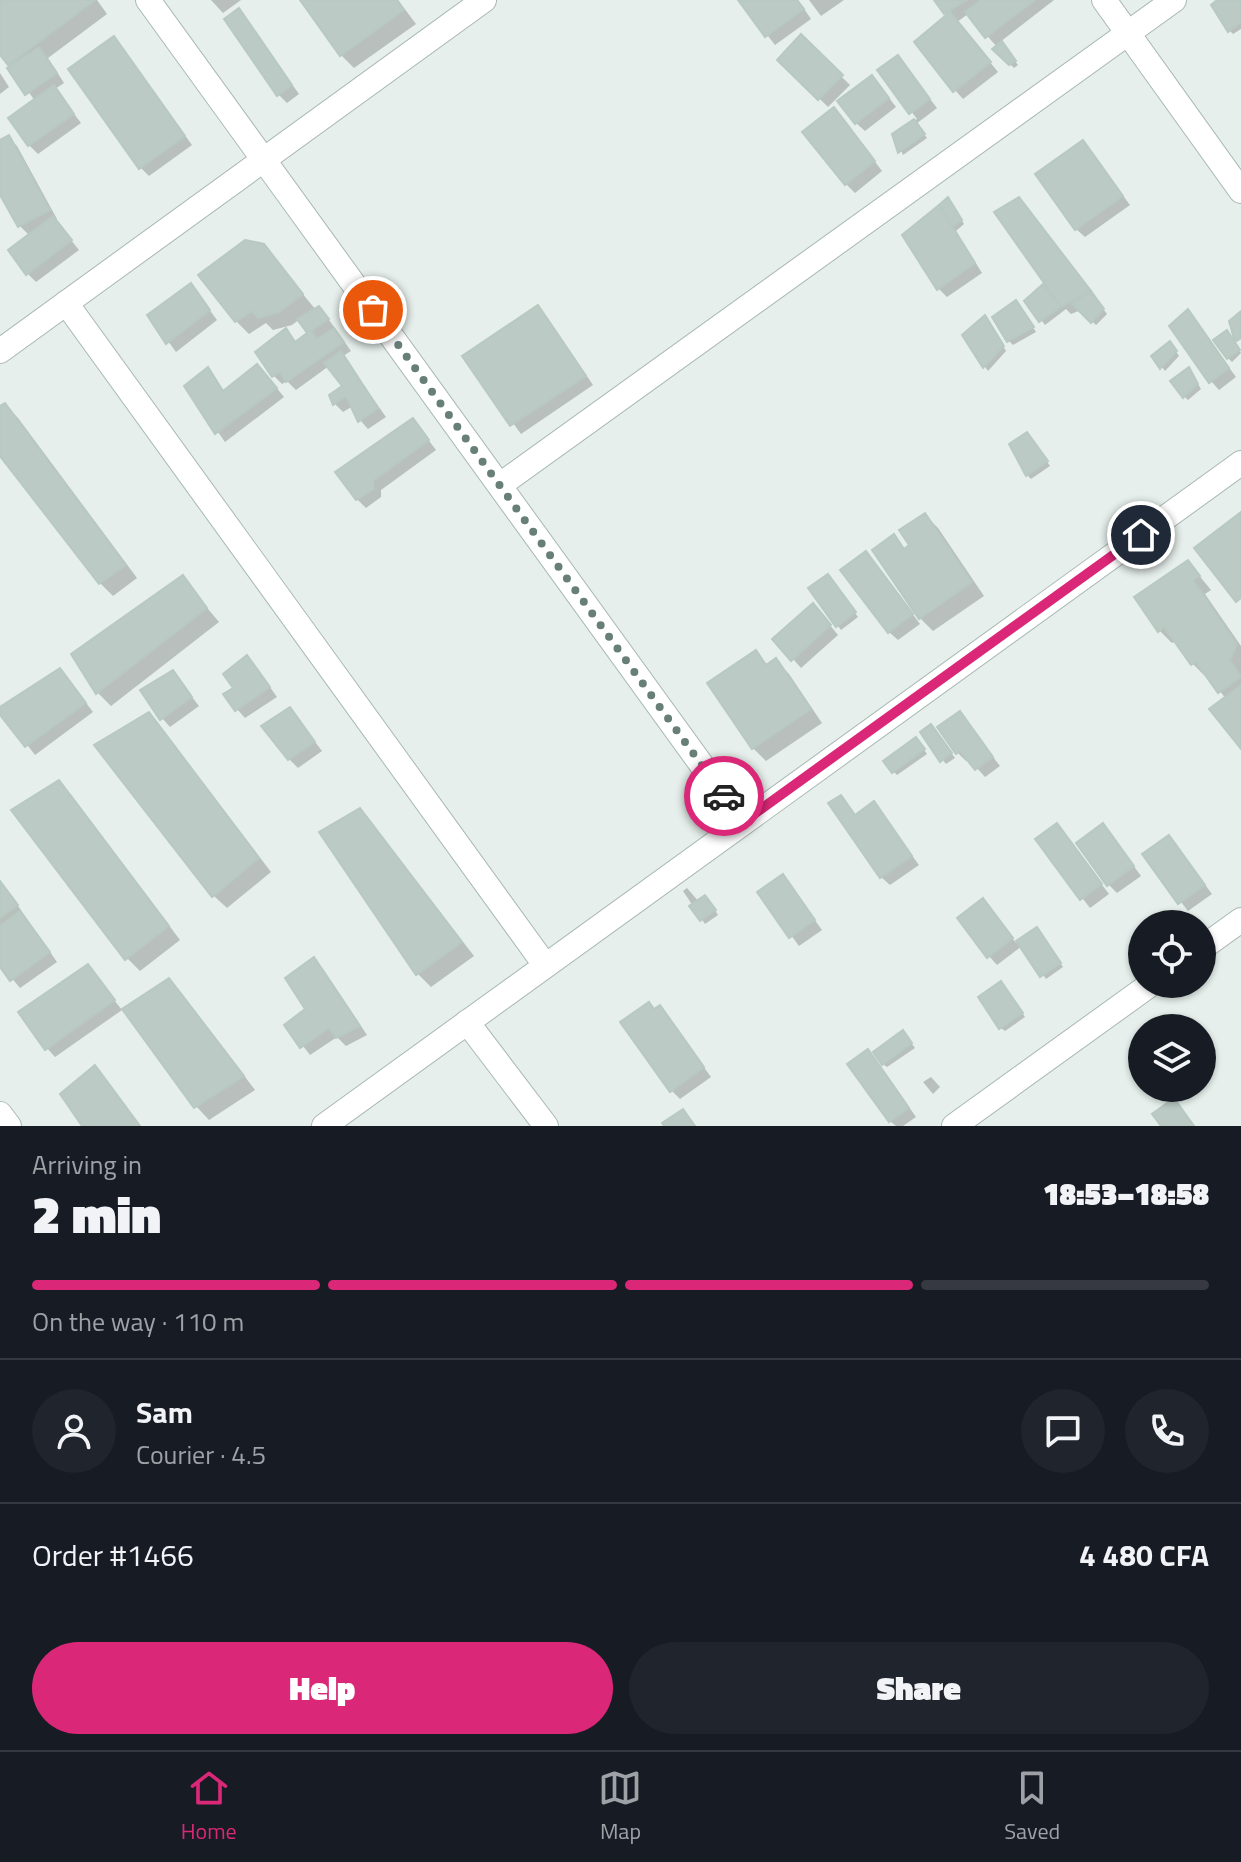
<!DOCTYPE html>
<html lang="en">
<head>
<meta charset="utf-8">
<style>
  body { margin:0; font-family:"Titillium Web",sans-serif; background:#20242c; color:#f1f3f6; height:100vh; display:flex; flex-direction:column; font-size:30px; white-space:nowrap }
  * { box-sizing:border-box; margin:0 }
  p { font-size:26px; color:#9ea1a6 }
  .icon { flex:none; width:44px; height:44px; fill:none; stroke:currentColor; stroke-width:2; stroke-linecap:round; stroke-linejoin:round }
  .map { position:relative; height:1126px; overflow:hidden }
  .side { display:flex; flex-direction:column; background:#171b24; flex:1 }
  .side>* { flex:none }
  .fabs { position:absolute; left:1128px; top:910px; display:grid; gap:16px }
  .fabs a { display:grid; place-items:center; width:88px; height:88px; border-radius:50%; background:#171b24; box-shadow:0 2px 6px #0004; font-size:40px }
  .pin { position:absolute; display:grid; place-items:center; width:68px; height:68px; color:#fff; margin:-34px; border:4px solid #fff; border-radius:50%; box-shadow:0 2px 8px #0007 }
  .courier { position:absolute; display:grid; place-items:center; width:80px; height:80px; margin:-40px; border:6px solid #db2777; border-radius:50%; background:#fff; color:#222; box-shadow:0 2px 10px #0007 }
  .head em { font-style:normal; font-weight:800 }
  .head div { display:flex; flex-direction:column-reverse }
  .head { display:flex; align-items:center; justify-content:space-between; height:136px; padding:0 32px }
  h1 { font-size:52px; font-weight:800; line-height:60px }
  .bar { display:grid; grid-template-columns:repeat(4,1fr); gap:12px 8px; align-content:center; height:96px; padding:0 32px }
  .bar i { height:10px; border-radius:6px; background:#363941 }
  .bar .on { background:#db2777 }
  .bar p { grid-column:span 4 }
  .line { display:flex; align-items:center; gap:20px; padding:0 32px; border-top:2px solid #363941 }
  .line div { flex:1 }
  .round { display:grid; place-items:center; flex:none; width:84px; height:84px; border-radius:42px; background:#20242c }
  .primary-button { display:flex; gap:16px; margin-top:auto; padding:16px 32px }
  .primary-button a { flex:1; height:92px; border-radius:48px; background:#db2777; color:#fff; font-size:32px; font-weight:800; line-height:92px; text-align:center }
  .primary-button a+a { background:#20242c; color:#f1f3f6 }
  .menu { display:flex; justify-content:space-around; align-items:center; height:112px; border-top:2px solid #363941; background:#171b24; font-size:22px; color:#9ea1a6 }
  .menu a { display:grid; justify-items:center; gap:4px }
  .menu .on { color:#db2777 }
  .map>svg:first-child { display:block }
  .shadow { fill:#0003 }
  .building { fill:#bbcac4; stroke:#b8c9c2; stroke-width:2 }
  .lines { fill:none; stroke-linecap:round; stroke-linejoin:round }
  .minor-casing { stroke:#a8b8b2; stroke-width:26 }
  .minor { stroke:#fff; stroke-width:24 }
  .done { stroke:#687f78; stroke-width:8; stroke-dasharray:0 14.4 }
  .route { stroke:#db2777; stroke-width:10 }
</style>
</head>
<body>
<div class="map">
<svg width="1241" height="1126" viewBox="0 0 1241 1126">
  <rect width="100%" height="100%" fill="#e6efeb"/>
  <!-- shadow -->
  <g class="shadow">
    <polygon points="0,0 97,0 107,14 48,58 64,83 55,89 81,123 38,154 29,145 35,101 0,51"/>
    <polygon points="211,0 241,0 223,13"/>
    <polygon points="302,0 398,0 416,24 354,68 341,55"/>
    <polygon points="740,0 798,0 811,19 775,45"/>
    <polygon points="809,0 844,0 821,16"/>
    <polygon points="936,0 1054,0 1000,42 1018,65 1014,68 995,49 997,47 968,14 957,22 998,72 963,99 955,90 949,16"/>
    <polygon points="1221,0 1241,0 1241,29 1233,34 1229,30"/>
    <polygon points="239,11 299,94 287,103 278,94"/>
    <polygon points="801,37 850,85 828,107 780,60"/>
    <polygon points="114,38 192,145 149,176 140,167"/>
    <polygon points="898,58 937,108 916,124 927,138 903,155 894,135 917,119 880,70"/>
    <polygon points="0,73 9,87 0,94"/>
    <polygon points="880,86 896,107 865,131 856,123"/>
    <polygon points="842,118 882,171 855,193 846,184"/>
    <polygon points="8,138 17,146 57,219 55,220 79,250 36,282 28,274 30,236 20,226 0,191 0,142"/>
    <polygon points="1083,142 1130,205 1085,237 1076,229"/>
    <polygon points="1019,199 1107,314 1096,325 1081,310 1071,314 1066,309 1045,325 1027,301 1043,286 1054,297 1055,295"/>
    <polygon points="952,203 964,224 956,231 982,273 947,297 938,288"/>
    <polygon points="263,246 316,310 327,317 351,351 343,356 386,417 368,429 360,420 353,406 343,412 335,404 332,396 344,387 329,366 296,390 287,381 282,384 273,375 286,331 297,343 310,334 300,319 292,325 273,330 266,323 249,334 236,321"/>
    <polygon points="191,285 217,320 176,352 150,316"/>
    <polygon points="1019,306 1036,332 1013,345 1009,341"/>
    <polygon points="538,307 546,316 593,385 521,434 465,356"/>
    <polygon points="1188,312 1236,377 1219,390 1211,381"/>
    <polygon points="988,321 1006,351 988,371 964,336"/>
    <polygon points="1230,336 1241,353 1232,362 1228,358"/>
    <polygon points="1173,347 1179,356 1165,371 1154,356"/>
    <polygon points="1189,369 1201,389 1188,400 1184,396"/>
    <polygon points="207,370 225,392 266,375 284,397 225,442 186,386"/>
    <polygon points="5,405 18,418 137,578 113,596 100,583 0,453 0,408"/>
    <polygon points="413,420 436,450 381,490 381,497 366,508 357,499"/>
    <polygon points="1031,438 1050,466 1031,479 1027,475"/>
    <polygon points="925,515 938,528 984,596 933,631 920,618 894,537 906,550"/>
    <polygon points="874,562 920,624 898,640 889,632"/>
    <polygon points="1188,562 1211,590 1205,594 1241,646 1241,746 1226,699 1208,675 1206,677 1193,664 1176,641 1172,643 1159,630"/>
    <polygon points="182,578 219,622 111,706 98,693 73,655"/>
    <polygon points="831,580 858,617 841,630 838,626"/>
    <polygon points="821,614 838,635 801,668 793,659"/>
    <polygon points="756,653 769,666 776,661 789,674 822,723 766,761 753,748 710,684"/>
    <polygon points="255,666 277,697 245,718 237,709 236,688"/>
    <polygon points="173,673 199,706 170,727 162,718"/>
    <polygon points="68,679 93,712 35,755 0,709"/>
    <polygon points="290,710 322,751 298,768 289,759"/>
    <polygon points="959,713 1000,766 985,777 969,759 966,761 957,752"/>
    <polygon points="148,715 161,728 271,872 227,908 214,896"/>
    <polygon points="934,730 955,758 946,764 922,733"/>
    <polygon points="920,744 927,754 897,775 893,771"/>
    <polygon points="59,783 72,796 180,940 140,971 127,958"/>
    <polygon points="840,797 856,816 874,804 919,865 890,885 881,877"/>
    <polygon points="359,810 372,824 474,956 431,987 418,974 322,832"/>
    <polygon points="1057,826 1109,894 1090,908 1038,840"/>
    <polygon points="1111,835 1141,876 1117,893 1108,884"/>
    <polygon points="1169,837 1212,894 1188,911 1145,855"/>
    <polygon points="783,877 822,930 799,946 760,893"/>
    <polygon points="0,880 57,962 20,988 0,964"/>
    <polygon points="687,888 699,902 709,901 718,915 705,924 683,891"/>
    <polygon points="991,910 1016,943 1036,929 1063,967 1046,979 1022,946 997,965 989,956"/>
    <polygon points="314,960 323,969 367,1035 346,1046 337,1037 310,1055 287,1025 308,1009"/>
    <polygon points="88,967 122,1010 55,1057 47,1048"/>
    <polygon points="169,981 182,994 255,1090 209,1120 196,1106"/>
    <polygon points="1005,987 1025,1017 1005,1031 1001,1028"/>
    <polygon points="660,1007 711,1077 680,1099 671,1090 655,1011"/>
    <polygon points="906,1036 915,1048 887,1067 883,1064"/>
    <polygon points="876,1060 916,1117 903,1126 896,1126 890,1121"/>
    <polygon points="931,1077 940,1087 933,1094 923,1082"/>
  </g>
  <!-- building -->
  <g class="building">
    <polygon points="0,0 95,0 8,65 0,55"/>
    <polygon points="300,0 397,0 404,10 340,56"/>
    <polygon points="738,0 797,0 804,9 765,37"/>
    <polygon points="934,0 967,0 944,14"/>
    <polygon points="981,0 1035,0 985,38 965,12"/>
    <polygon points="1217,0 1241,0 1241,22 1228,32 1211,5"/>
    <polygon points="239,8 292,85 277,96 224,19"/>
    <polygon points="950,12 991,62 953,92 914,42"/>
    <polygon points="801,34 843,75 818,100 777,60"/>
    <polygon points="114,36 185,136 139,169 68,69"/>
    <polygon points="1002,41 1016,61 1009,65 992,49"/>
    <polygon points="39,47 57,73 25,95 7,68"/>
    <polygon points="898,55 930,99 909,114 877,70"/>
    <polygon points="872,75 889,98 855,124 837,101"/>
    <polygon points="54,85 74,114 28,146 8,118"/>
    <polygon points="834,107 875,161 845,185 802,132"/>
    <polygon points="914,119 925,134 898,153 892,134"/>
    <polygon points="9,135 50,210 18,227 0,195 0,140"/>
    <polygon points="1083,140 1123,196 1075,230 1035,174"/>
    <polygon points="948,197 962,220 952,227 939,205"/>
    <polygon points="1019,197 1091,291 1061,307 994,212"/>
    <polygon points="939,205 975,263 937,290 902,235"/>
    <polygon points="53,216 72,240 26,275 8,250"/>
    <polygon points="245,240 264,244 303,294 279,312 258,318 252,311 235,322 198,275"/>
    <polygon points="191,283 210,310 166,344 147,315"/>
    <polygon points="1043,284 1061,307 1039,322 1024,301"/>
    <polygon points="1091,291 1104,309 1091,323 1072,304"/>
    <polygon points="1016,300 1034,327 1007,342 992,317"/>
    <polygon points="538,305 586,376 510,426 462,356"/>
    <polygon points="319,306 329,319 311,331 317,339 334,328 344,342 286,382 280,372 272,377 255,352 286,328 295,342 307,333 297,319"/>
    <polygon points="1188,309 1229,368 1209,383 1169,326"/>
    <polygon points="1241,311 1241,338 1235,342 1229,321"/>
    <polygon points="985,315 1004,346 983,368 962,335"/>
    <polygon points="1227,330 1240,350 1227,359 1213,340"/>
    <polygon points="1170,341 1177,351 1160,369 1151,356"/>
    <polygon points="341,351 378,408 358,422 346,396 333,405 329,395 342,386 324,363"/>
    <polygon points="257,364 277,388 215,434 184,386 208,367 223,391"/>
    <polygon points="1189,367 1198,384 1183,398 1170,381"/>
    <polygon points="5,403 126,565 99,584 0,456 0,406"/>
    <polygon points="413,418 429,440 373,481 374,489 356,500 335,472"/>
    <polygon points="1027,432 1048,461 1026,476 1009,444"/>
    <polygon points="1241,512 1241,598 1236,602 1194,548"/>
    <polygon points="925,513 972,582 919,619 872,550 894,534 904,549 909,545 899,530"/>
    <polygon points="866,551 913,614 888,633 840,570"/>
    <polygon points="1188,560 1200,576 1193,580 1237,644 1230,660 1241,677 1218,693 1196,662 1191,665 1164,627 1158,632 1134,597"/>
    <polygon points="828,574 856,612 836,627 808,588"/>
    <polygon points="183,575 207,608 96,694 71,654"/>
    <polygon points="813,603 831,625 791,661 772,639"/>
    <polygon points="756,650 766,665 776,658 811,709 752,749 707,683"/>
    <polygon points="247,655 270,687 235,711 223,694 233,688 223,674"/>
    <polygon points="60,668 86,703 25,747 0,715 0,707"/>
    <polygon points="173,670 192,697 160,720 140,690"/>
    <polygon points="1241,685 1241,749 1209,709"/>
    <polygon points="290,707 315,742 288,760 261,726"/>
    <polygon points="960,711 993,757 975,770 960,751 956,754 937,727"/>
    <polygon points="149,712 259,858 212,897 94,745"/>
    <polygon points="931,724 952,753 940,762 920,732"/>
    <polygon points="916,737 925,749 892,773 883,761"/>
    <polygon points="59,780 169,926 125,960 11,810"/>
    <polygon points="841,795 855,815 874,801 912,856 880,878 828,803"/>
    <polygon points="360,808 462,942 416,975 319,832"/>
    <polygon points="1057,823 1102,884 1080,900 1035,839"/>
    <polygon points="1103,823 1134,866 1107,886 1076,843"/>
    <polygon points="1169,835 1205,885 1178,904 1142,854"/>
    <polygon points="783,874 815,920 789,938 757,892"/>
    <polygon points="0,881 18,905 0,918"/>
    <polygon points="705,895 716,910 700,921 689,906"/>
    <polygon points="983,898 1013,938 987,958 957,918"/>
    <polygon points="20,911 50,952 10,981 0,967 0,926"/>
    <polygon points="1037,927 1061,963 1040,977 1016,941"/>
    <polygon points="314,957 360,1026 336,1038 329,1028 300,1048 284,1025 305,1009 285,978"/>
    <polygon points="88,964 115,1000 45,1050 18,1012"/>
    <polygon points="169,978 244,1076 194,1108 122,1009"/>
    <polygon points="1001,981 1023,1013 999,1029 978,997"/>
    <polygon points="649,1002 654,1009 660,1005 704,1067 670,1092 620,1022"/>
    <polygon points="903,1030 912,1043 882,1065 873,1052"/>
    <polygon points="868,1049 909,1108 889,1122 847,1064"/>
    <polygon points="95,1065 140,1126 82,1126 60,1094"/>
    <polygon points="1174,1098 1194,1126 1161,1126 1152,1114"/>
    <polygon points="683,1109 695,1126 664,1126 662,1123"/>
  </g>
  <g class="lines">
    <defs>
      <g id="minor">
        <polyline points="148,0 743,822"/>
        <polyline points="1104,0 1241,191"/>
        <polyline points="66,303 545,965"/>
        <polyline points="0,351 484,0"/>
        <polyline points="500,485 1174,0"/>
        <polyline points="1202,948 1241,920"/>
        <polyline points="467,1022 546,1126"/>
        <polyline points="0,1114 9,1126"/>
        <polyline points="324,1126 1241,463"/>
        <polyline points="954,1126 1151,984"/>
      </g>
    </defs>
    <!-- minor casing -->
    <use href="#minor" class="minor-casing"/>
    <!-- minor -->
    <use href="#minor" class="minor"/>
  </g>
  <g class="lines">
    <!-- done -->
    <polyline class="done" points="373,310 724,796"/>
    <!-- route -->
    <polyline class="route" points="724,796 743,822 1141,535"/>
  </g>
</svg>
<div class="fabs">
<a><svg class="icon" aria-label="locate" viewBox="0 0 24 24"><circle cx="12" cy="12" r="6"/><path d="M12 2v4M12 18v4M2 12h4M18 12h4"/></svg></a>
<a><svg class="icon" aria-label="layers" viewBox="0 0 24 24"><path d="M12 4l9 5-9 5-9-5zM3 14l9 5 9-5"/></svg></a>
</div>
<div class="pin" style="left:373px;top:310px;background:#ea580c"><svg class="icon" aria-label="bag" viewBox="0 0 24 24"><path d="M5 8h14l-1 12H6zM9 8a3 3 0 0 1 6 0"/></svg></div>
<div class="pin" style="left:1141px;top:535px;background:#1f2937"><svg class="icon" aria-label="home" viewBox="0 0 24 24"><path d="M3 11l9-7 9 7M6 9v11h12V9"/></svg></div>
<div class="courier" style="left:724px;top:796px"><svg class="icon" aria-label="car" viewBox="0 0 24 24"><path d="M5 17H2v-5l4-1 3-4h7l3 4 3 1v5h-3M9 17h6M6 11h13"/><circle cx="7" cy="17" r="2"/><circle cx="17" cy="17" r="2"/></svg></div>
</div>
<section class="side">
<div class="head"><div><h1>2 min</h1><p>Arriving in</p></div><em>18:53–18:58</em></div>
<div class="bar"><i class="on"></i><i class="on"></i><i class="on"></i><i></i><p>On the way · 110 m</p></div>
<div class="line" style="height:144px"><a class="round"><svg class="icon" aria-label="person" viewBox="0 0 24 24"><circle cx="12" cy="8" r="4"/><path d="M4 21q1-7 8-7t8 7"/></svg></a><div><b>Sam</b><p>Courier · 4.5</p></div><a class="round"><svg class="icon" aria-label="chat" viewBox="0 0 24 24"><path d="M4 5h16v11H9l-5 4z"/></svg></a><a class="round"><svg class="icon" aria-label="phone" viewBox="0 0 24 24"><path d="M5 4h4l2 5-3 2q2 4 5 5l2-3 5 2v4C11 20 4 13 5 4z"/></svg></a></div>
<div class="line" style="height:104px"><div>Order #1466</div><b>4 480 CFA</b></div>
<div class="primary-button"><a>Help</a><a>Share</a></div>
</section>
<nav class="menu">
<a class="on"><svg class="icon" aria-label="home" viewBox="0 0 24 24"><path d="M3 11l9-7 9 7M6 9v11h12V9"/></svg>Home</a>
<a><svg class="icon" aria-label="map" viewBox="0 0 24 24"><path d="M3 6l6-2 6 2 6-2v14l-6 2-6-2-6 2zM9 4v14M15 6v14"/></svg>Map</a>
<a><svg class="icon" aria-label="saved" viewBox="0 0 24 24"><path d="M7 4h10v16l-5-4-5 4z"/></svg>Saved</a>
</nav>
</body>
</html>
